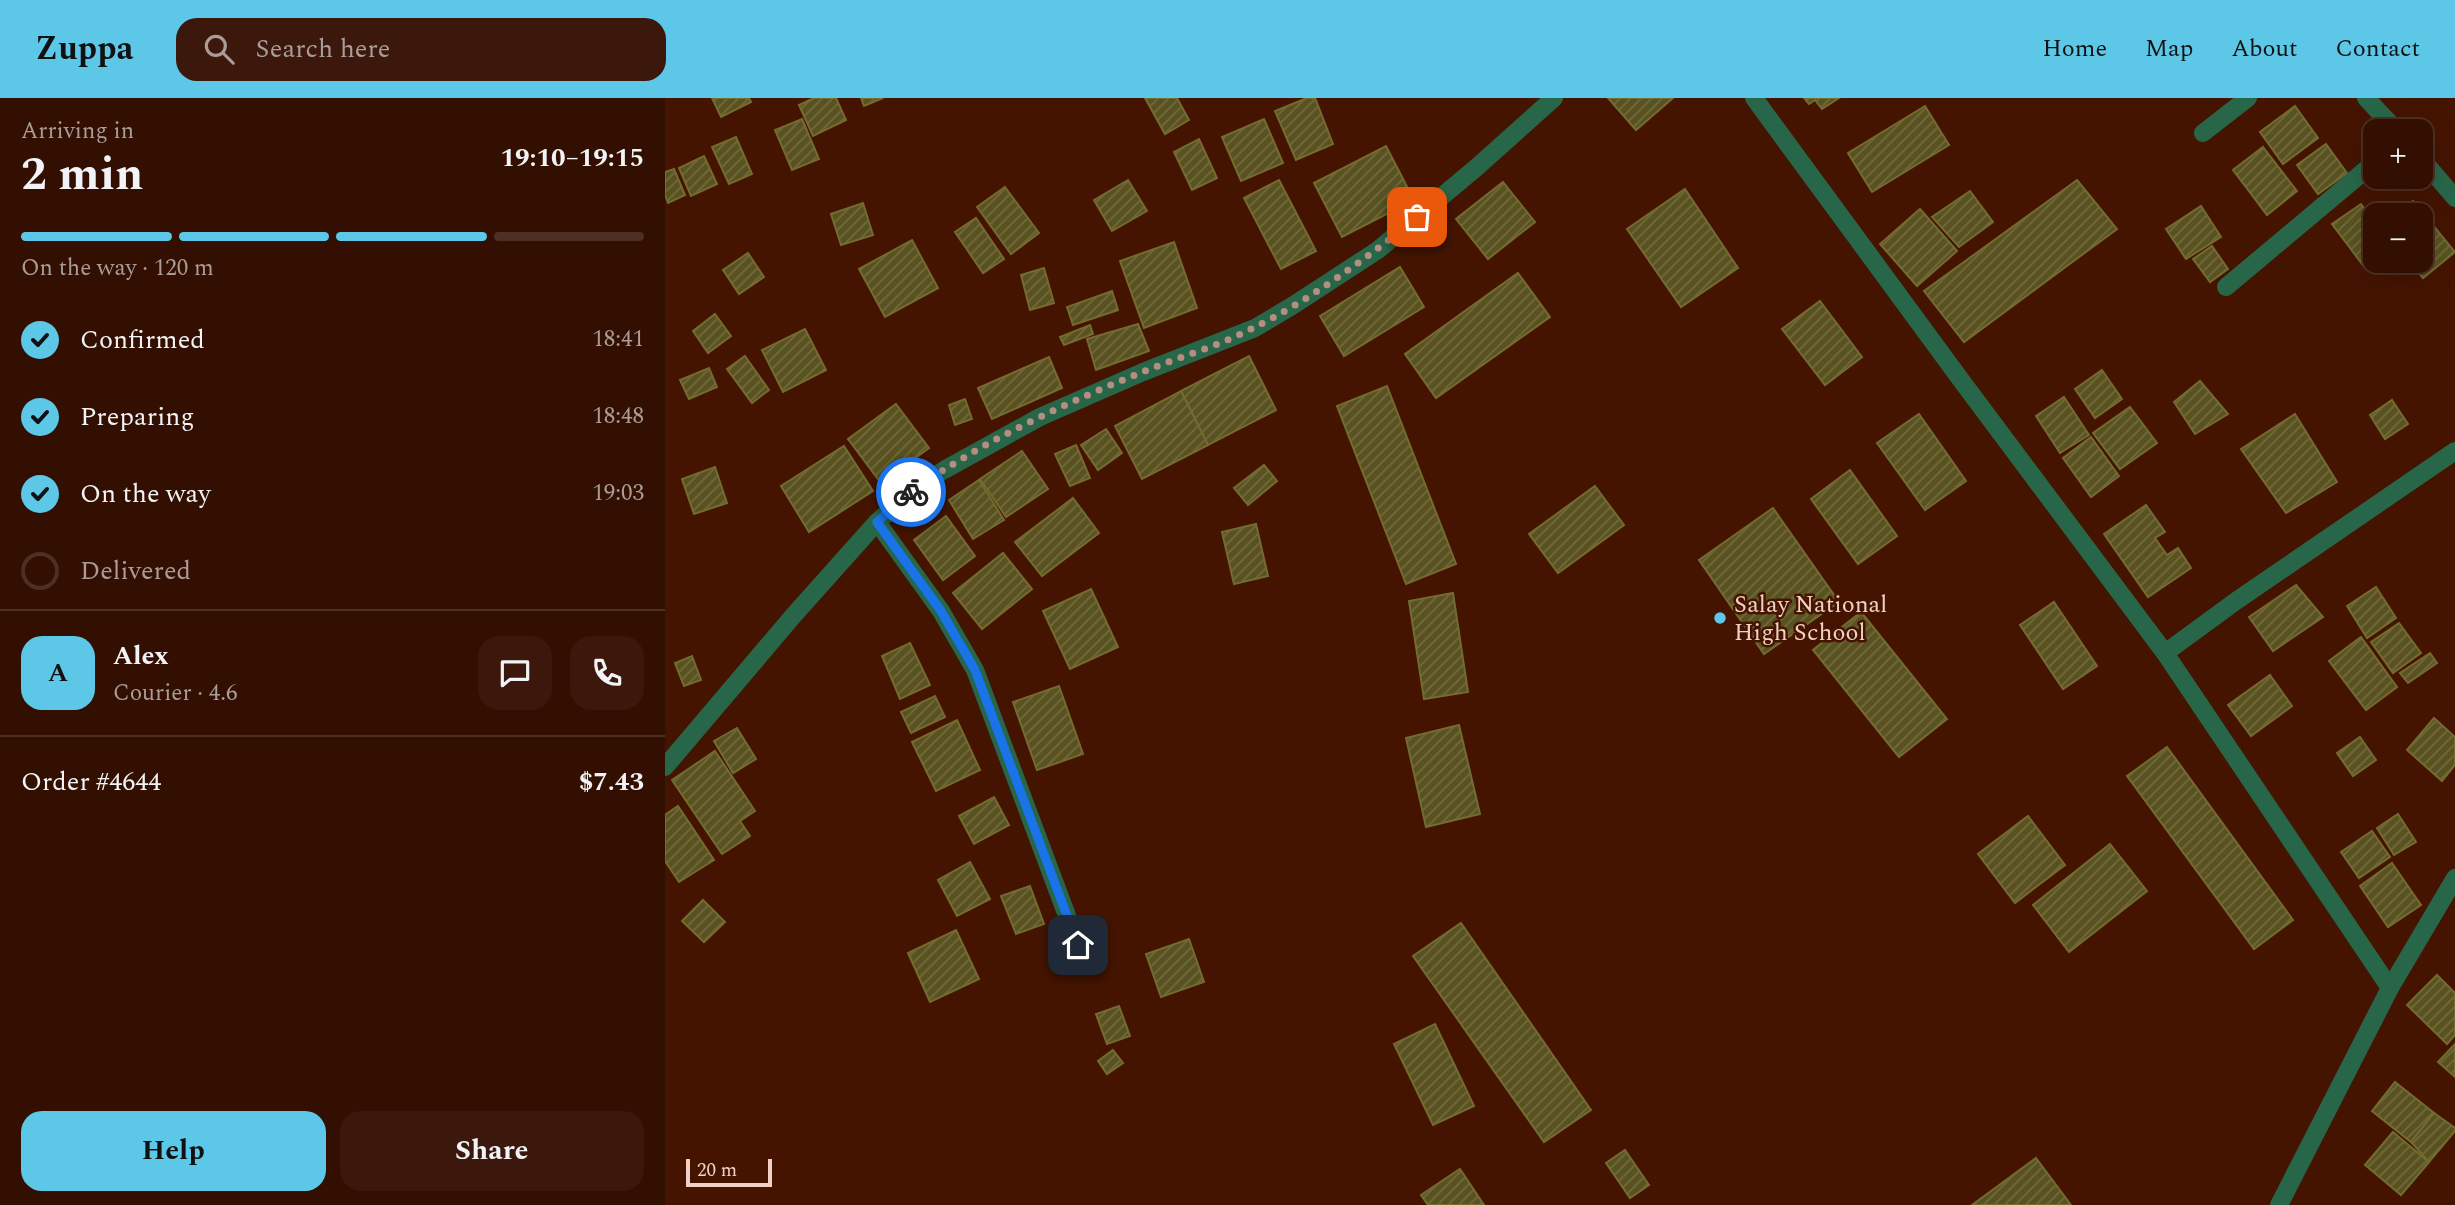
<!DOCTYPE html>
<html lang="en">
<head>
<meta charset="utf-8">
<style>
  body { margin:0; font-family:Spectral,serif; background:#3b180b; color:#f1f3f6; height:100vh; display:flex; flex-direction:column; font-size:26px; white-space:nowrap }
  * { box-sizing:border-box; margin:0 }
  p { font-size:23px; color:#a99c99 }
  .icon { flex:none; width:38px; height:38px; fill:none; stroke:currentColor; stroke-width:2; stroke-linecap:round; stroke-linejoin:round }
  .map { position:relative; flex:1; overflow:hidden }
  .panel { display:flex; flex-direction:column; background:#330f01; width:665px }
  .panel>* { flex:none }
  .tools { position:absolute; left:1698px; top:21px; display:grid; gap:14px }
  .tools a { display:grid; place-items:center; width:70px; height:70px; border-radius:14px; background:#330f01; box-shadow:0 7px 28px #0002,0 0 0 2px #4e2f23; font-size:35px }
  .scale { position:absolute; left:21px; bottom:18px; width:86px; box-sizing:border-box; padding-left:7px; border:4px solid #f1d1c5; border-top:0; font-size:19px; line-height:24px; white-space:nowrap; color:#f1d1c5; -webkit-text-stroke:5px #441401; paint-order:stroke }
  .pin { position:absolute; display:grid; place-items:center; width:60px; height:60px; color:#fff; margin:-30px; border-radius:14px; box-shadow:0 4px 10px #0006 }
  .courier { position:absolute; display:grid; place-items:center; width:70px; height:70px; margin:-35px; border:5px solid #1a73e8; border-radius:50%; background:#fff; color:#222; box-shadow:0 2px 9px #0007 }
  .head em { font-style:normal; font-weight:700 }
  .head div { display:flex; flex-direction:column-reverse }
  .head { display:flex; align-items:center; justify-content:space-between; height:119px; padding:0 21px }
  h1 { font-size:46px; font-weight:700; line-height:52px }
  .bar { display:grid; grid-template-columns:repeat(4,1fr); gap:10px 7px; align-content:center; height:84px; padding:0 21px }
  .bar i { height:9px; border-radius:5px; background:#4e2f23 }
  .bar .current { background:#5dc7e8 }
  .bar p { grid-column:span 4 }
  .line { display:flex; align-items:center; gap:18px; padding:0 21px; border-top:2px solid #4e2f23 }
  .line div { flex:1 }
  .round { display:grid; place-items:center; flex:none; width:74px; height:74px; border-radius:21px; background:#3b180b }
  ol { padding:0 21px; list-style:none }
  li { display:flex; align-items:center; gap:21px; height:77px }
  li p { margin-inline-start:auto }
  li .icon { padding:7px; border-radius:50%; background:#5dc7e8; color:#111; stroke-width:4 }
  li:last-child { color:#a99c99 }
  li i { width:38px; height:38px; border:4px solid #4e2f23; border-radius:50% }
  .button { display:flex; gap:14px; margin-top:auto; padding:14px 21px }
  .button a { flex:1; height:80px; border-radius:21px; background:#5dc7e8; color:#111; font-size:28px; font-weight:700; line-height:80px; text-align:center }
  .button a+a { background:#3b180b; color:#f1f3f6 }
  header { display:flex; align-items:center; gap:42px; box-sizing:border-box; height:98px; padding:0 35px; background:#5dc7e8; color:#111 }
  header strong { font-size:33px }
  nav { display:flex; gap:38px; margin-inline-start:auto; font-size:24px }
  .search { width:490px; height:63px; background:#3b180b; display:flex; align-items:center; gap:18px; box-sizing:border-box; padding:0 24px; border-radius:21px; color:#a99c99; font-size:26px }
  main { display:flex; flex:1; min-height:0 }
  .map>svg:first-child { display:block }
  .building { fill:url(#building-hatch); stroke:#746b30; stroke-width:2 }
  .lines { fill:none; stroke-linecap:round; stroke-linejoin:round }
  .minor { stroke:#28664a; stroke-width:18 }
  .tertiary { stroke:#28664a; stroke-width:18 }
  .done { stroke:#b48f80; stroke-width:7; stroke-dasharray:0 12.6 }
  .route { stroke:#1a73e8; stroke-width:9 }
  .poi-dot { fill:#5dc7e8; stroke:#441401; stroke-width:2.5 }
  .labels { text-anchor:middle; stroke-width:5; stroke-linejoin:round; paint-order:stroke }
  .poi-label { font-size:24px; fill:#f1d1c5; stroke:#441401; text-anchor:start }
</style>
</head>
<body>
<header>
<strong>Zuppa</strong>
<div class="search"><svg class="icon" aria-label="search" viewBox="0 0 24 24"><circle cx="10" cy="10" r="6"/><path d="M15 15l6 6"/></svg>Search here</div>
<nav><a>Home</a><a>Map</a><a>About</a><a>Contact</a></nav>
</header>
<main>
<section class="panel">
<div class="head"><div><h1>2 min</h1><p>Arriving in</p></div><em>19:10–19:15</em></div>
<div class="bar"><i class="current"></i><i class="current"></i><i class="current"></i><i></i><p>On the way · 120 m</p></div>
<ol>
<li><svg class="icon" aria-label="check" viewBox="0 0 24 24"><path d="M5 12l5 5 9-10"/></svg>Confirmed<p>18:41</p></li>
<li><svg class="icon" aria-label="check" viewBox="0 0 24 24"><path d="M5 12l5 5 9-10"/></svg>Preparing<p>18:48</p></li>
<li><svg class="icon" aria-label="check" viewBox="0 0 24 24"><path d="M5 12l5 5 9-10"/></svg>On the way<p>19:03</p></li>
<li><i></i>Delivered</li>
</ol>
<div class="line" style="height:126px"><b class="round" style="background:#5dc7e8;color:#111">A</b><div><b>Alex</b><p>Courier · 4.6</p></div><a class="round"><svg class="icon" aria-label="chat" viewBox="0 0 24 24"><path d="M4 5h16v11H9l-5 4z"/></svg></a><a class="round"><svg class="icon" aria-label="phone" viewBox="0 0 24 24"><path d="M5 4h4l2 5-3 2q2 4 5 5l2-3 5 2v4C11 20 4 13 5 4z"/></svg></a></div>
<div class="line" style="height:91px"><div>Order #4644</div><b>$7.43</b></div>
<div class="button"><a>Help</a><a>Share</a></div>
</section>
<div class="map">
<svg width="1790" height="1107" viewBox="0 0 1790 1107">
  <defs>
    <pattern id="building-hatch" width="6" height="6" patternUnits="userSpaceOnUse" patternTransform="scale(1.75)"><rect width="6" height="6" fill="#595220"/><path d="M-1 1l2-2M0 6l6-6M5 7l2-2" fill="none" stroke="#716a3f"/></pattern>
  </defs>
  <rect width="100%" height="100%" fill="#441401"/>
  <!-- building -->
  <g class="building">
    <polygon points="47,0 84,0 86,4 56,19"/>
    <polygon points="149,0 171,0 181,22 148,38 134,7"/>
    <polygon points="196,0 218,0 199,8"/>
    <polygon points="480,0 512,0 524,22 500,36"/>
    <polygon points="642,0 650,0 668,46 631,62 610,13"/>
    <polygon points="943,0 1008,0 971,32"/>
    <polygon points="1139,0 1174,0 1157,11 1150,2 1144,6"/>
    <polygon points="1260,8 1284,47 1207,94 1183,55"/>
    <polygon points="1630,8 1653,40 1618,66 1595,34"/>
    <polygon points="137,21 154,61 127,72 110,32"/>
    <polygon points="599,21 618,65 576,83 557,39"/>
    <polygon points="71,39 87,76 64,86 47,49"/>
    <polygon points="534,41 552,80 527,92 509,54"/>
    <polygon points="1661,46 1682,75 1653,96 1632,67"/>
    <polygon points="721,48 749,102 677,139 649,85"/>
    <polygon points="1598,49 1632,93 1602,117 1568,72"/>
    <polygon points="39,58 52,86 26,98 14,70"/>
    <polygon points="9,71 20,97 3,105 0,97 0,74"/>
    <polygon points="463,82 482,113 447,133 429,102"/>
    <polygon points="614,82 651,153 616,171 579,100"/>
    <polygon points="1412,82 1452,131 1299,244 1259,193"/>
    <polygon points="838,84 870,124 823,161 791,121"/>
    <polygon points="340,89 374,135 346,156 312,109"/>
    <polygon points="1020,91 1073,170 1016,209 962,131"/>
    <polygon points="1305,93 1328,124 1294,149 1267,119"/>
    <polygon points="1748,103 1790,154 1758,180 1744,163 1755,163 1755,117 1731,117"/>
    <polygon points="198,105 208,137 176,147 166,116"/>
    <polygon points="1696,106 1710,125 1710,151 1706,153 1710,163 1700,170 1667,126"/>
    <polygon points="1536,108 1556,139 1521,161 1501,131"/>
    <polygon points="1255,111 1292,153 1252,188 1215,146"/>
    <polygon points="311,120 339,161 318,175 290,134"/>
    <polygon points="247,142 273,190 220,219 194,171"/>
    <polygon points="509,144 532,210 479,230 455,163"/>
    <polygon points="1547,148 1563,171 1545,184 1528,161"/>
    <polygon points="83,155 99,179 74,196 58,172"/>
    <polygon points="735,169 759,209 679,258 655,218"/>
    <polygon points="379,170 389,205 365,212 356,177"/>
    <polygon points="853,175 885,219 771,300 740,256"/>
    <polygon points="447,193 453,212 408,227 402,209"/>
    <polygon points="1155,203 1197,259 1160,287 1117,231"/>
    <polygon points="50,216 66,238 43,255 28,233"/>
    <polygon points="473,226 484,253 431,272 422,241"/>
    <polygon points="425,227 428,236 399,247 395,239"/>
    <polygon points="140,231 161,272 118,294 97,252"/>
    <polygon points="80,258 104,292 87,305 62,271"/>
    <polygon points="584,258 611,312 543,347 516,293"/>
    <polygon points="384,259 397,290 327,321 313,290"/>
    <polygon points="44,270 52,289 24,301 15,282"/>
    <polygon points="1437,272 1457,301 1430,320 1410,291"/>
    <polygon points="1535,283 1563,316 1530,336 1509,304"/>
    <polygon points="722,288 791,466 741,486 672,308"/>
    <polygon points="516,293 543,347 477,381 450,328"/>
    <polygon points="1399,299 1424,337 1395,355 1371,318"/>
    <polygon points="300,301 307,321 290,327 284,307"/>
    <polygon points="1727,302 1743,326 1720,341 1705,317"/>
    <polygon points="231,306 264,350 216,385 183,341"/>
    <polygon points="1465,309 1492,345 1455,371 1428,335"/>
    <polygon points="1254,316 1301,383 1260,412 1212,345"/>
    <polygon points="1630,316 1672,384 1621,415 1576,351"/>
    <polygon points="441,331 457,355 433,372 416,347"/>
    <polygon points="1426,339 1454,378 1426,399 1398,360"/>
    <polygon points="411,347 425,380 405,388 390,356"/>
    <polygon points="179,348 208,393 144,434 116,388"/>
    <polygon points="357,353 383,391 341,419 315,381"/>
    <polygon points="599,367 612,383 583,407 569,390"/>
    <polygon points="50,369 62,405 29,416 17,381"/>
    <polygon points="1185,372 1232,438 1193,466 1146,401"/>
    <polygon points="314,382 339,422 308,441 284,402"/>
    <polygon points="930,388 959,427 893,475 864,436"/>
    <polygon points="408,400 434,435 377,478 350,444"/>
    <polygon points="1481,407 1500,434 1490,440 1502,457 1513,450 1526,470 1483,499 1439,436"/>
    <polygon points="1108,410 1174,504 1099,556 1034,462"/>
    <polygon points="281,418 310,458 278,482 249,442"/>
    <polygon points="591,426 603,478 569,486 557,434"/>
    <polygon points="338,455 367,491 317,531 288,495"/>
    <polygon points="1631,487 1658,519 1608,553 1584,519"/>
    <polygon points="1711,489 1731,520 1702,540 1682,508"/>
    <polygon points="426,491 453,549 405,571 378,513"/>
    <polygon points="788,495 803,594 759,601 744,503"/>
    <polygon points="1389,504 1432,568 1398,591 1355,527"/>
    <polygon points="1196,514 1282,621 1234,659 1148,552"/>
    <polygon points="1734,525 1756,555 1728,575 1706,544"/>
    <polygon points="1696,539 1732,589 1701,612 1664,563"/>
    <polygon points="245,545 265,587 235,601 217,558"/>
    <polygon points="1765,555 1772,565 1743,585 1735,575"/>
    <polygon points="27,558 36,582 19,588 10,565"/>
    <polygon points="1605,577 1627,608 1586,638 1563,607"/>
    <polygon points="394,588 418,656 372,672 348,604"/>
    <polygon points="270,598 280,619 246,635 236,614"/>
    <polygon points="1769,620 1790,639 1790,667 1777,683 1742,652"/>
    <polygon points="292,622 315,672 271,693 247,644"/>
    <polygon points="794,627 815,716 761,729 741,640"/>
    <polygon points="72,630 91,661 68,675 49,643"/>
    <polygon points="1695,639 1711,662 1688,678 1672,655"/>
    <polygon points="1502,649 1628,822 1589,851 1462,678"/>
    <polygon points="50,653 90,713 75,723 85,738 57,756 7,682"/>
    <polygon points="329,699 344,727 309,746 294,718"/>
    <polygon points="13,708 49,762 14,784 0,763 0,717"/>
    <polygon points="1733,716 1751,744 1729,757 1712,730"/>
    <polygon points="1363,718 1400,767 1350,805 1313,756"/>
    <polygon points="1707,733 1725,759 1694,780 1676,754"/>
    <polygon points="1445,746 1482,793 1404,854 1368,807"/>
    <polygon points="305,764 325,801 292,818 273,782"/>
    <polygon points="1727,765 1756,807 1723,829 1695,788"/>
    <polygon points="365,788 379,826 351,836 336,798"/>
    <polygon points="38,802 60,824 39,844 17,823"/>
    <polygon points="796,825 926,1012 879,1044 748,858"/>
    <polygon points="291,832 314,881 265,904 243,855"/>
    <polygon points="524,841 539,884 496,899 481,856"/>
    <polygon points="1772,877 1790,895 1790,937 1782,946 1742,907"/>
    <polygon points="454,908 465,938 442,946 431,916"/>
    <polygon points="770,926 809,1008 768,1027 729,946"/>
    <polygon points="1790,946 1790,979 1773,964"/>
    <polygon points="448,952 458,965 442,976 433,963"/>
    <polygon points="1730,984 1769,1015 1746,1044 1707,1013"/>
    <polygon points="1769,1015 1790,1030 1790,1033 1764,1064 1746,1044"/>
    <polygon points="1728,1034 1764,1064 1736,1097 1700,1067"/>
    <polygon points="960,1052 984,1087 965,1100 941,1065"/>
    <polygon points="1371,1060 1406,1107 1307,1107"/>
    <polygon points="795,1071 819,1107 763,1107 756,1097"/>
  </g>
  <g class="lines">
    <!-- minor -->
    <g class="minor">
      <polyline points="1089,0 1293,278 1500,555 1725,890"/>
      <polyline points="1701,0 1732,33"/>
      <polyline points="1538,35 1583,0"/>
      <polyline points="1755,59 1790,100"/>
      <polyline points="1561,189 1710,64"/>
      <polyline points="212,424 276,513 310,572 413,847"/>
      <polyline points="1500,555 1571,503 1790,353"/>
      <polyline points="1614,1107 1725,890 1790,780"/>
    </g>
    <!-- tertiary -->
    <polyline class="tertiary" points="0,669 128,518 212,424 247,393 279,372 375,319 478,274 590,230 627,208 713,152 812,69 889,0"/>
  </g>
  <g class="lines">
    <!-- done -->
    <path class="done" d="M246,394c71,-51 155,-89 236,-122 36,-14 74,-25 108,-43 55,-27 115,-71 162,-110"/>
    <!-- route -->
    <polyline class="route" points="246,394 212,424 276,513 310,572 413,847"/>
  </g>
  <!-- markers -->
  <circle class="poi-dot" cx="1055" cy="520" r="7"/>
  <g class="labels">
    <!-- poi labels -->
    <g class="poi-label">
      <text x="1069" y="514">Salay National<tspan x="1069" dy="28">High School</tspan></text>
    </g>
  </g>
</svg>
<div class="tools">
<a>+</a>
<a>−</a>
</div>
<div class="scale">20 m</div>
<div class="pin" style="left:752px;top:119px;background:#ea580c"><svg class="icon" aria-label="bag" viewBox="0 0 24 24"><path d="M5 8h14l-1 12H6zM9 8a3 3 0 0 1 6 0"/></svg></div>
<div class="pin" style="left:413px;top:847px;background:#1f2937"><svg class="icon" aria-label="home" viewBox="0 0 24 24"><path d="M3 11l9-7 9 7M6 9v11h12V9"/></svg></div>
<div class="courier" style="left:246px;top:394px"><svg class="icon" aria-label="bike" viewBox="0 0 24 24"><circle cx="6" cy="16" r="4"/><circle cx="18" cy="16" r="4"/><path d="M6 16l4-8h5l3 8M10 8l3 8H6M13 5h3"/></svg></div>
</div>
</main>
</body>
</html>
